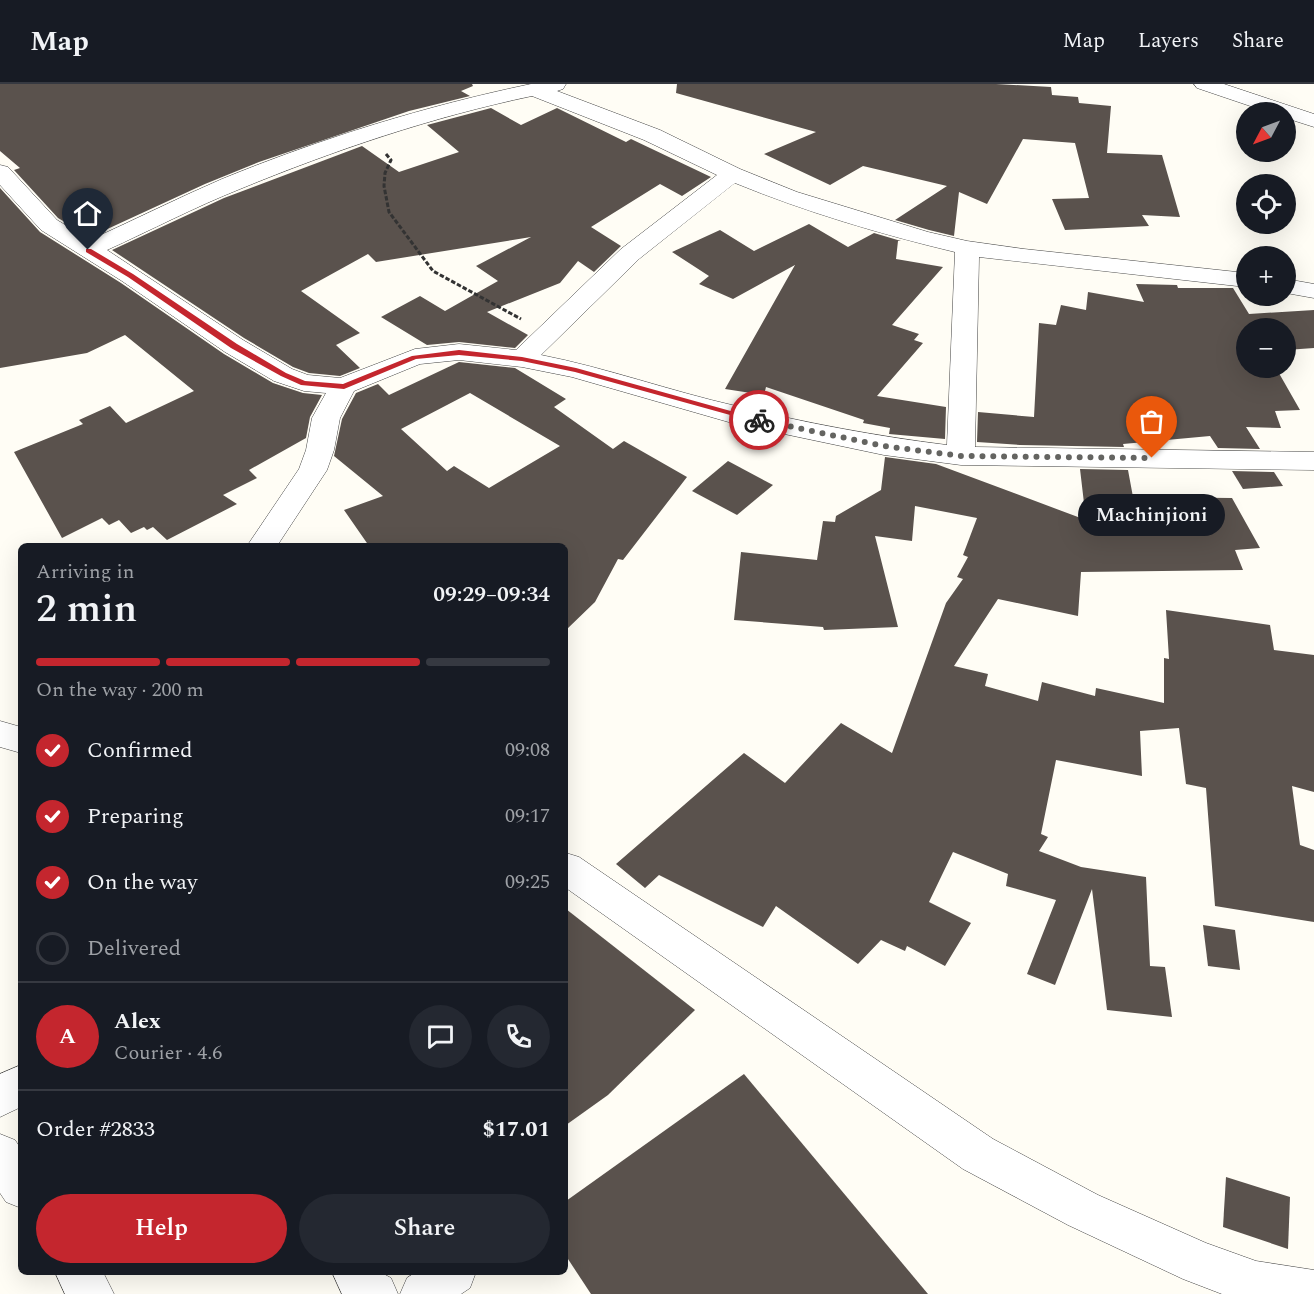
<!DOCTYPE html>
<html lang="en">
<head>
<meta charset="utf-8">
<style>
  body { margin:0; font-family:Spectral,serif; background:#242831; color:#f1f3f6; height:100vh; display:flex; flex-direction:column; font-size:22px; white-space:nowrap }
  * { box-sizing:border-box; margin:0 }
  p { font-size:20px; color:#9ea1a6 }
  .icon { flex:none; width:33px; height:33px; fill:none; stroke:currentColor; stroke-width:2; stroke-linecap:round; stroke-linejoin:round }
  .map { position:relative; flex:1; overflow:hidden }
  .sheet { position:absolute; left:18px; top:459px; width:550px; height:732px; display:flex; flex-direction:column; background:#171b24; border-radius:9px; box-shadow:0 6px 24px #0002 }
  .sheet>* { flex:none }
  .needle { width:39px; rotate:229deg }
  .tools { position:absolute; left:1236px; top:18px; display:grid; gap:12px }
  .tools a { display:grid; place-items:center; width:60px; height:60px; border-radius:50%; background:#171b24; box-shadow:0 6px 24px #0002; font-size:30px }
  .pin { position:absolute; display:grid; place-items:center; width:51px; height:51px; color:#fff; margin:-62px -26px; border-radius:50% 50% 50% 0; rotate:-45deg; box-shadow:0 0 6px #0007 }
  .pin .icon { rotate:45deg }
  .courier { position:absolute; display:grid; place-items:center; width:60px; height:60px; margin:-30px; border:4px solid #c4262e; border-radius:50%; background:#fff; color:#222; box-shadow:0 2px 8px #0007 }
  .bubble { position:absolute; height:42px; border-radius:21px; background:#171b24; box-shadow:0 6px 24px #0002; font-size:20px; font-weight:600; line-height:42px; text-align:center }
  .headline em { font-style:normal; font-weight:600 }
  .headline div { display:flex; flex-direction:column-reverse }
  .headline { display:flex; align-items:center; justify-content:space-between; height:102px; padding:0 18px }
  h1 { font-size:39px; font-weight:600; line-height:45px }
  .bar { display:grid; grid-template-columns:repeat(4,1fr); gap:9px 6px; align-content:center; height:72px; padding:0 18px }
  .bar i { height:8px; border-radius:4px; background:#363941 }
  .bar .on { background:#c4262e }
  .bar p { grid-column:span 4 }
  .line { display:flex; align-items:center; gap:15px; padding:0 18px; border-top:2px solid #363941 }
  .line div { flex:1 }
  .round { display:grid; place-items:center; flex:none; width:63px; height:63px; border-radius:32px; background:#242831 }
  ol { padding:0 18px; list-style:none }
  li { display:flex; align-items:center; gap:18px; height:66px }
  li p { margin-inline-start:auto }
  li .icon { padding:6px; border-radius:50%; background:#c4262e; color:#fff; stroke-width:4 }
  li:last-child { color:#9ea1a6 }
  li i { width:33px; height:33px; border:3px solid #363941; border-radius:50% }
  .button { display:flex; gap:12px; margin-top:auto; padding:12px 18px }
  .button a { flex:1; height:69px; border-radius:36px; background:#c4262e; color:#fff; font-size:24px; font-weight:600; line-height:69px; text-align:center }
  .button a+a { background:#242831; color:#f1f3f6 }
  header { display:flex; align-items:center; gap:36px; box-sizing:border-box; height:84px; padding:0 30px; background:#171b24; border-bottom:2px solid #363941 }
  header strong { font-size:28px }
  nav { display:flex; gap:33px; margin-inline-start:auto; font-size:21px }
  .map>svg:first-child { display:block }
  .building { fill:#5a524d; fill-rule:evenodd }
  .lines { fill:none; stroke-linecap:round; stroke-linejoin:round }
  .minor-casing { stroke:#444; stroke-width:1 }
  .path { stroke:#333; stroke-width:3; stroke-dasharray:4.5 2; stroke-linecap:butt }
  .minor { fill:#fff; fill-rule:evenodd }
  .route { fill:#c4262e }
  .done { stroke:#646461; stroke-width:6; stroke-dasharray:0 10.8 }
</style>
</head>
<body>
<header>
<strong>Map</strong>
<nav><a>Map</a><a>Layers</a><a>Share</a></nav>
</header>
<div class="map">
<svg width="1314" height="1210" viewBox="0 0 1314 1210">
  <rect width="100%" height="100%" fill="#fffdf5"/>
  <!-- building -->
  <g class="building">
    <polygon points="0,0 472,0 473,2 461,7 470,12 409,27 259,78 205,100 90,153 58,134 14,86 20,84 0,67"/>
    <polygon points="677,0 996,0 1051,3 1052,11 1078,13 1079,19 1111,22 1107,69 1162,71 1180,133 1142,131 1149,142 1065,146 1052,115 1089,114 1075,59 1023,55 987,120 959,108 954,152 929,146 895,136 947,102 863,82 830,101 764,70 816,48 676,9"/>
    <polygon points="491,24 521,41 557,24 626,58 631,55 711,93 682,112 660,100 591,143 621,162 594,188 578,177 560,199 487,228 528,251 515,264 459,258 427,261 381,233 420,212 445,227 498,197 476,182 531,153 376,178 368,170 301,207 360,249 336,261 360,284 340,292 309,289 293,283 244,254 112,166 224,114 362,62 399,88 459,68 427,41"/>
    <polygon points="0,104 40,148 121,199 224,270 273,299 303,309 322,311 310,333 306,354 249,386 257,394 223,411 237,420 167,456 153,443 147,446 144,443 131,449 119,436 109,441 102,434 62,454 14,368 83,340 79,336 110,322 126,339 194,307 125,251 87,269 0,284"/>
    <polygon points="809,140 848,163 874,149 901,157 898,157 896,175 943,183 892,241 919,250 914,256 923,259 877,312 946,323 945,355 889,350 890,344 863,339 864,336 766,303 764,311 725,305 795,181 733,215 699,200 709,192 672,168 720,146 754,167"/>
    <polygon points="1136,200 1177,201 1178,204 1233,204 1249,230 1314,226 1314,264 1286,266 1286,244 1246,244 1246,284 1276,284 1300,326 1275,327 1281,344 1246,343 1260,365 1218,364 1210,352 1123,360 1124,363 1020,361 977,358 978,328 1034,333 1039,239 1056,241 1061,221 1086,226 1088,208 1144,218"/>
    <path d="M459,278l56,6 51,31 -12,8 59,42 11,-8 63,36 -64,83 -5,-1 -23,43 -29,28v-84h-197l-25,-36 39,-14 -49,-40 8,-37 14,-26 22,-9 11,11zM470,309l90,53 -71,42 -35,-22 -7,5 -46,-42z"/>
    <polygon points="885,373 936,380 1086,436 1080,385 1128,386 1133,413 1232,414 1260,464 1235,466 1243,486 1081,488 1078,532 998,515 954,582 988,590 985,602 1038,617 1042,598 1095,612 1096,604 1164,619 1164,574 1169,575 1166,526 1270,541 1274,566 1314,571 1314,708 1292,702 1300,761 1314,766 1314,838 1215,822 1206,704 1186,700 1179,644 1140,647 1142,692 1056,676 1041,750 1048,753 1039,767 1081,783 1146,793 1150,882 1165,883 1172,933 1107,926 1092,805 1055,901 1027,890 1056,816 1006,802 1008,790 953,768 929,818 971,839 945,882 907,862 905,867 881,856 858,880 776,822 763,843 659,791 645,804 616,780 744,669 785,699 841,639 892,669 946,519 963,495 957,493 968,473 963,471 977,434 915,422 912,457 875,452 898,543 824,546 823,543 734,536 741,468 817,476 823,437 835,438 836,432 881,406"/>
    <polygon points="728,377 773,401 737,431 692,407"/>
    <polygon points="1232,387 1274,388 1283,402 1243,405"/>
    <polygon points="566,825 695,926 608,1011 566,1041"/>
    <polygon points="1203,841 1235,846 1240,886 1208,882"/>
    <polygon points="744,990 928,1210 591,1210 566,1172 566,1117"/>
    <polygon points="1226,1093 1290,1113 1288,1165 1223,1143"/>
  </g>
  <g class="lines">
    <defs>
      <g id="minor">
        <path d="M531,0h35l-3,5 -6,2 103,39 80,39 57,23 131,40 39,9 57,8 222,24v14l-267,-30 -4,190 339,5v18l-353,-5 -77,-10 -152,-32 -160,-46 -50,-10 -63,-7 -39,4 -66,27 -14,27 -6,32 -7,20 -50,76h-30l52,-77 7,-19 6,-32 14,-25 -22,-2 -30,-10 -49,-29 -103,-71 -81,-51 -41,-45v-20l8,2 49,53 33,20c44,-20 88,-42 132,-61 100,-41 204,-73 309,-95zM532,12l112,44 73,35 -96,74 -105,101 -57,-6 -44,5 -75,29 -32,-3 -16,-6 -49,-29 -136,-90c44,-20 88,-43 133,-61 95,-39 192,-72 292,-93zM735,99c71,29 145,51 220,69l-8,193c-71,-9 -141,-22 -211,-39 -66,-15 -129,-38 -195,-51l98,-96z"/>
        <polygon points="1194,0 1224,0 1314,30 1314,43 1286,34 1286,28 1268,28 1197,4"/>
        <polygon points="1286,195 1314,200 1314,214 1286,209"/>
        <polygon points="0,637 21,643 21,669 0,663"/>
        <polygon points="566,769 579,773 993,1055 1098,1111 1206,1159 1256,1177 1314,1186 1314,1210 1222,1210 1183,1195 1068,1141 963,1085 566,804"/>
        <polygon points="21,981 21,1023 0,1033 0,990"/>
        <polygon points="0,1050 15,1056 21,1065 21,1124 6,1118 0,1109"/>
        <polygon points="55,1188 103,1188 114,1210 65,1210"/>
        <polygon points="332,1188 380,1188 391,1194 398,1210 342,1210"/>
        <polygon points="416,1188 476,1188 470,1204 461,1210 400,1210 407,1194"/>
      </g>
    </defs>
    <!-- minor casing -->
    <use href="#minor" class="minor-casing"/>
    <!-- path -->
    <polyline class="path" points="386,70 391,76 385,89 384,102 389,128 433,187 521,235"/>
    <!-- minor -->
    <use href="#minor" class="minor"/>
  </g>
  <!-- route -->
  <polygon class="route" points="86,165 91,165 133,190 237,260 286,289 305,297 343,300 412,272 459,266 522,273 576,284 763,336 759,339 575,288 522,277 459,271 416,275 344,305 301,301 281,292 231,264 128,193 86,168"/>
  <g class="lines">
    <!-- done -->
    <polyline class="done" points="759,336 884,362 961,372 1152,374"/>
  </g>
</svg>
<div class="tools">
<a><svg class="needle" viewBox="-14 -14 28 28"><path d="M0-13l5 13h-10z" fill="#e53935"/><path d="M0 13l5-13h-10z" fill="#9ea1a6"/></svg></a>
<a><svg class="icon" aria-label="locate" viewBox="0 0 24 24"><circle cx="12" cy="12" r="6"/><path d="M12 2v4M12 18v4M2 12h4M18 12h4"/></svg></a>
<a>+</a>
<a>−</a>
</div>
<div class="pin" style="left:1152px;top:374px;background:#ea580c"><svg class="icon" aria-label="bag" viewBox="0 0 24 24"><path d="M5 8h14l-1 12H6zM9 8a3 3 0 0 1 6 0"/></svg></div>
<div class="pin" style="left:88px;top:166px;background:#1f2937"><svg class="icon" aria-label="home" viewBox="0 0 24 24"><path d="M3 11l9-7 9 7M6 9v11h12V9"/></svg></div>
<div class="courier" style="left:759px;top:336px"><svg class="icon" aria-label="bike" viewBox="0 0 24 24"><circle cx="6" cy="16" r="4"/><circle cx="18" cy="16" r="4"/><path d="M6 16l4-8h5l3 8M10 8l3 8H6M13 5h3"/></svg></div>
<div class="bubble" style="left:1078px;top:410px;width:147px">Machinjioni</div>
<section class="sheet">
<div class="headline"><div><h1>2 min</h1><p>Arriving in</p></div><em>09:29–09:34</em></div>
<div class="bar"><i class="on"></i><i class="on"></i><i class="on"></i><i></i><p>On the way · 200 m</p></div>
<ol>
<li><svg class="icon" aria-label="check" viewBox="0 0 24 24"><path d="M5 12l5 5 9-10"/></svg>Confirmed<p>09:08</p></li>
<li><svg class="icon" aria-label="check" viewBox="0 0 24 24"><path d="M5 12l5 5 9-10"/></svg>Preparing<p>09:17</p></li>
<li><svg class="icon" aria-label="check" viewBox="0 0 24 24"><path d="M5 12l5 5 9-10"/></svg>On the way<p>09:25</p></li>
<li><i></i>Delivered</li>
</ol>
<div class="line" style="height:108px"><b class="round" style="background:#c4262e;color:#fff">A</b><div><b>Alex</b><p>Courier · 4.6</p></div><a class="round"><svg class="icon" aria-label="chat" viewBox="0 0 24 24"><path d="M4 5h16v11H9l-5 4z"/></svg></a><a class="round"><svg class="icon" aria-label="phone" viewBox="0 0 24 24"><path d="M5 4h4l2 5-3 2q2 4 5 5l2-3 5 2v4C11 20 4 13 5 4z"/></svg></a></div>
<div class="line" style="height:78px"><div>Order #2833</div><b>$17.01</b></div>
<div class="button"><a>Help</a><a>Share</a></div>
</section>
</div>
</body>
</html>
